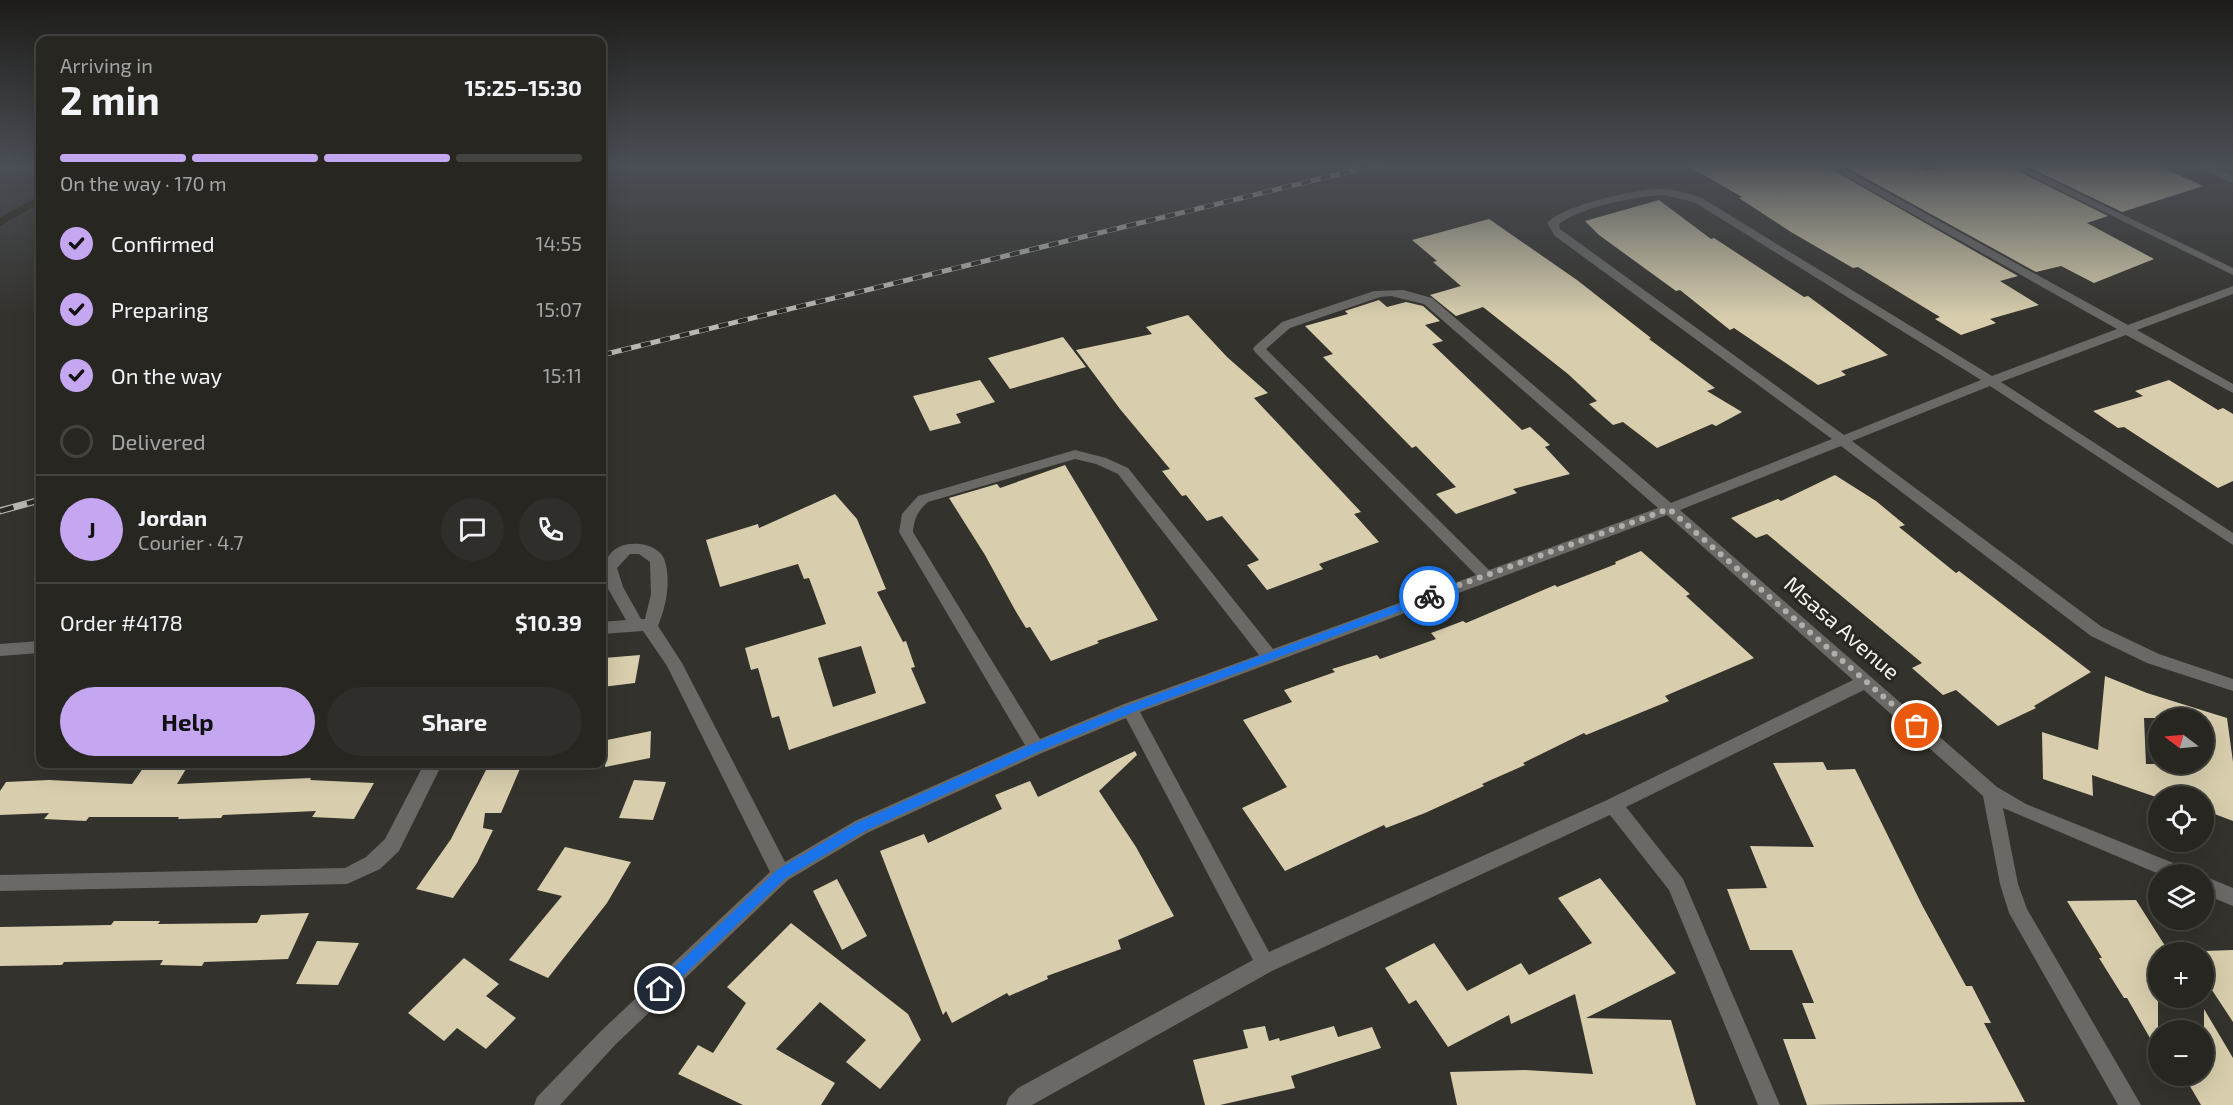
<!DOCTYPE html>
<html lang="en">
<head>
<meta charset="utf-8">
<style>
  body { margin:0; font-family:"Exo 2",sans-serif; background:#2f2e2a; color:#f1f3f6; height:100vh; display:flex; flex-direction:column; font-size:22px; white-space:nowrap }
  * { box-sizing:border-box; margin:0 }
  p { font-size:20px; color:#a4a5a5 }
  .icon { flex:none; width:33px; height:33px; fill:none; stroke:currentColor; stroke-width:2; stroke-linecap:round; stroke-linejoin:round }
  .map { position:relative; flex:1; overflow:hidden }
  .side { position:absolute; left:36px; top:36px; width:570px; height:732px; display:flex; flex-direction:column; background:#272621; border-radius:12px; box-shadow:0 6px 24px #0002,0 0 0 2px #43433f }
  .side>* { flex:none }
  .needle { width:39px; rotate:286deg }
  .tools { position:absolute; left:2148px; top:708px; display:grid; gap:12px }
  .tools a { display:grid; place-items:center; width:66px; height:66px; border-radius:50%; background:#272621; box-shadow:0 6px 24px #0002,0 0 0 2px #43433f; font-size:30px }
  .pin { position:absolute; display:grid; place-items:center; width:51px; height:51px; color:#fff; margin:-26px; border:3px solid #fff; border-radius:50%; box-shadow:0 2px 6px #0007 }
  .courier { position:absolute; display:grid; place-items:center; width:60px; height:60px; margin:-30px; border:4px solid #1a73e8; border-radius:50%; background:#fff; color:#222; box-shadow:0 2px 8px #0007 }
  .overview em { font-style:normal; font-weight:700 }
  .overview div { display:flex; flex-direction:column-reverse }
  .overview { display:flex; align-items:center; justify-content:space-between; height:102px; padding:0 24px }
  h1 { font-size:39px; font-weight:700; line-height:45px }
  .bar { display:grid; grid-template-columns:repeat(4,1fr); gap:9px 6px; align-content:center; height:72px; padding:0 24px }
  .bar i { height:8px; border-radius:4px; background:#43433f }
  .bar .selected { background:#c5a6f0 }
  .bar p { grid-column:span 4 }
  .line { display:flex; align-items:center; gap:15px; padding:0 24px; border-top:2px solid #43433f }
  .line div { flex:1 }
  .round { display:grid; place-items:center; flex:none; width:63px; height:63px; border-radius:32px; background:#2f2e2a }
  ol { padding:0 24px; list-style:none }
  li { display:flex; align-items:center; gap:18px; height:66px }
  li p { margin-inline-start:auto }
  li .icon { padding:6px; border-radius:50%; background:#c5a6f0; color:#111; stroke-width:4 }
  li:last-child { color:#a4a5a5 }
  li i { width:33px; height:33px; border:3px solid #43433f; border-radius:50% }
  .cta { display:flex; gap:12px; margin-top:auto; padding:12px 24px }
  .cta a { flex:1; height:69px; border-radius:36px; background:#c5a6f0; color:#111; font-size:24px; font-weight:700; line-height:69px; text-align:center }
  .cta a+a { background:#2f2e2a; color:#f1f3f6 }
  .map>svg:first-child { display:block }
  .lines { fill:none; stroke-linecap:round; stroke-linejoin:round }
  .stream { stroke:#1e1600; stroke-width:7 }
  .building { fill:#d8cead; fill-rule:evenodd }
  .street { fill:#6a6966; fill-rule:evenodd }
  .rail-far1-casing { stroke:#b9b7b3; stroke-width:5 }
  .rail-casing { stroke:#b9b7b3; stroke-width:7 }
  .rail-far1 { stroke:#2a2822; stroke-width:4; stroke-dasharray:10; stroke-linecap:butt }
  .rail { stroke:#2a2822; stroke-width:4.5; stroke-dasharray:14; stroke-linecap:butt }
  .route { fill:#1a73e8 }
  .done { stroke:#b0afaa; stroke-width:6; stroke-dasharray:0 10.8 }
  .labels { text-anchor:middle; stroke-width:6; stroke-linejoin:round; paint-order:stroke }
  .street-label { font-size:22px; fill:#f3f2ee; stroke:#2a2822 }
</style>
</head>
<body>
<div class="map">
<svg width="2233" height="1105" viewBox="0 0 2233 1105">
  <rect width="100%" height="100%" fill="#34322c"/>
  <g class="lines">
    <!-- stream -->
    <polyline class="stream" points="0,222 40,199"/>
  </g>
  <!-- building -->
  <g class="building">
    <polygon points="1685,164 1822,164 2018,276 2000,281 2039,305 1990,319 1996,323 1961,335 1935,319 1940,317 1858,267 1853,268 1791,232 1739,198 1742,197"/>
    <polygon points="1840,164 1910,164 1925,171 1956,164 2004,164 2108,216 2087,223 2154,259 2094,283 2061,266 2036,272"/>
    <polygon points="2022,164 2154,164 2203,186 2122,212"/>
    <polygon points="1659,200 1711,239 1714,238 1804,297 1808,296 1888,355 1841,371 1846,375 1818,385 1734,328 1730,330 1680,290 1676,291 1599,235 1585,221"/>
    <polygon points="1489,219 1577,280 1651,338 1649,339 1715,388 1707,391 1742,412 1716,426 1712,424 1657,448 1623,422 1613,425 1589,404 1597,401 1568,374 1483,307 1456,316 1430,295 1461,286 1433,262 1437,261 1412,240"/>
    <polygon points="1379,300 1387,307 1406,302 1423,306 1440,321 1425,325 1443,341 1432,344 1522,430 1530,427 1550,445 1545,447 1570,474 1513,489 1517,493 1456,514 1436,494 1456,487 1416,446 1412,448 1323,357 1333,354 1305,326 1348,314 1345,311"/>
    <polygon points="1188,315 1227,357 1268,393 1254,398 1361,512 1354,514 1379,542 1319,564 1323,569 1267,590 1247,565 1259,560 1222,516 1207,521 1186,495 1182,496 1162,471 1170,469 1120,409 1076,350 1152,334 1146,327"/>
    <polygon points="1063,337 1086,367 1010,389 988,358"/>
    <polygon points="980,380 995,402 956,414 961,423 930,431 913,396"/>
    <polygon points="2169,380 2218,410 2223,408 2233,414 2233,481 2218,488 2124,427 2118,428 2093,411 2143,396 2135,391"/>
    <polygon points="1065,465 1158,620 1097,641 1099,643 1051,661 1030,627 1026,628 1015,610 985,555 949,498 997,484 1000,488"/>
    <polygon points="1835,475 1876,501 1905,525 1899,527 1956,573 1959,571 2091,672 2034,706 2036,708 1998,726 1956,690 1943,695 1912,668 1922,663 1767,534 1756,538 1731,518 1778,499 1781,501"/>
    <path d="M835,494l22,25 29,70 -9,3 26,50 3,-1 9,26 -4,1 15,35 -137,47 -10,-34 -7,2 -14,-50 -7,2 -6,-22 81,-24 -17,-46 -5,1 -6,-15 -78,23 -14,-47 52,-16 1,4zM861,646l15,47 -43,14 -15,-49z"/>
    <polygon points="1641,551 1690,594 1686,596 1754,658 1665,696 1669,701 1586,735 1584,733 1523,763 1525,765 1482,784 1484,786 1425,813 1386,828 1384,825 1285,871 1242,808 1287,787 1243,720 1292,702 1284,690 1335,672 1332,669 1377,655 1380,659 1436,639 1431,633 1463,621 1466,623 1555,585 1557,587 1616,564 1615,562"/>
    <polygon points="640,655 635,683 602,687 604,658"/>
    <path d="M2105,676l42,17 80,25 6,44v59l-29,-11v-14h-51l-61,-21 1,21 -50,-17 -1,-47 56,18zM2144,718h60v46h-58z"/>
    <polygon points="651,731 650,758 605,767 607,740"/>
    <polygon points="1135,751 1137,755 1099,791 1136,847 1174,916 1118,940 1121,949 1047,976 1048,979 1009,996 1007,993 952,1023 946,1011 943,1015 880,851 924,834 928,843 1002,809 995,795 1030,781 1038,797"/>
    <polygon points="1823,762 1827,770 1855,769 1922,905 1966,986 1972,986 1991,1023 1984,1023 2025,1102 1807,1105 1783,1039 1816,1039 1802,1003 1814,1003 1792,950 1750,950 1727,889 1767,888 1750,846 1814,847 1773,763"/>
    <polygon points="146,764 189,764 177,784 311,778 310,780 374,783 354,819 312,817 316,811 223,815 221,818 178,819 179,817 89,817 86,821 44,819 49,813 0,815 0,791 6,782 49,780 132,784"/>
    <polygon points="489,764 522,764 501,813 485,813 483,828 493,830 477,863 453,898 416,889 451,839"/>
    <polygon points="634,780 666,782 653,820 619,818"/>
    <polygon points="565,847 631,862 607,903 548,978 509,960 562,896 537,890"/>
    <polygon points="1600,878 1676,973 1586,1018 1671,1020 1696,1105 1457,1105 1450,1072 1525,1070 1593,1074 1575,994 1511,1024 1509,1015 1448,1047 1416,1000 1409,1004 1385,968 1434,943 1467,991 1521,963 1529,975 1592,943 1558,898"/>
    <polygon points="837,879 867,936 842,950 813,891"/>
    <polygon points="2136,900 2169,952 2158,952 2158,1052 2127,998 2124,998 2099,958 2102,958 2067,901"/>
    <polygon points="309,913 288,959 204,962 202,966 160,965 163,960 64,962 62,965 0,966 0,927 111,925 114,921 160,921 158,924 257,923 261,915"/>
    <polygon points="791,923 908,1014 921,1040 880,1089 846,1062 866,1040 820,1002 776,1049 835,1083 821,1105 743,1105 678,1074 698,1045 713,1053 746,1003 727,987"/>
    <polygon points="317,941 359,943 338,985 296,984"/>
    <polygon points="2233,950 2233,1022 2204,978 2204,951"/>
    <polygon points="464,958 499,984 486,996 516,1018 486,1049 457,1028 444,1041 408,1013"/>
    <polygon points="2204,1009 2233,1058 2233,1105 2201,1105 2184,1076 2204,1076"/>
    <polygon points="1265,1026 1269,1041 1279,1038 1280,1041 1334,1026 1338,1037 1372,1027 1381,1048 1291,1076 1295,1088 1220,1105 1205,1105 1193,1060 1248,1048 1243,1030"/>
  </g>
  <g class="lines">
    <!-- street -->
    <g class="street">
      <path d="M1824,164h12l292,161 105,-39v8l-96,36 96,54v9l-107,-58 -125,47 232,151v12l-243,-159 -138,55 250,186 57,27 74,25v12l-86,-28 -56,-27 -250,-190 -161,64 317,277 29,17 160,64 2,6h-29l-156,-66 15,76 9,25 114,196h-23l-109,-192 -9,-29 -17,-88 -119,-106 -238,117 57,72 97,226h-22l-89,-215 -59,-75 -338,156 -240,134h-26l3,-8 9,-9 235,-128 -127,-242 -84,35 -175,80 -79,47 -173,165 -55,60h-26l3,-8 64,-66 169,-159 -103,-206 -24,-35 -41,3v-12l24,-2 -19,-33 -5,-19c4,-8 8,-17 17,-21 14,-7 41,-3 46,14 6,22 1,45 -7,65l24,37 103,199 70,-41 170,-76 -126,-213 3,-18 16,-18 157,-46 31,8 22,10 145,181 203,-74 -221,-223 -2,-3 2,-3 27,-24 92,-31 29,-1 29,8 239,205 161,-64 -277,-203 -8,-13c17,-18 89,-34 114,-34 14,0 27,4 41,9l290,178 125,-47zM1664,195l30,7 287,178 -137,55 -284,-206 -1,-5c22,-17 77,-28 105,-29zM1391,296l33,8 234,204 -169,62 -223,-221 24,-21 90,-31zM1075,459l21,5 22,10 141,181 -135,49 -84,35 -127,-207c1,-14 5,-21 15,-30zM1667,515l186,165 -246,120 -338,152 -129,-240zM630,554h9l11,8 1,32 -6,25h-4l-18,-32 -6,-19z"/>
      <polygon points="2006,164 2018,164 2233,268 2233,275"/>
      <polygon points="2191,164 2204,164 2233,176 2233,183"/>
      <polygon points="40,641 40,653 0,656 0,644"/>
      <polygon points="424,764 442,764 399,851 380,869 347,884 0,891 0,875 345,868 366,857 385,839"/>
      <polygon points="2204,876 2233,888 2233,906 2204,894"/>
    </g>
    <defs>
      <polyline id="rail-far1" points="602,355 1380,164"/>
      <polyline id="rail" points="0,511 40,500"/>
    </defs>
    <!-- rail-far1 casing -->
    <use href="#rail-far1" class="rail-far1-casing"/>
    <!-- rail casing -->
    <use href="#rail" class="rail-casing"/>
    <!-- rail-far1 -->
    <use href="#rail-far1" class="rail-far1"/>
    <!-- rail -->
    <use href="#rail" class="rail"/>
  </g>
  <!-- sky -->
  <linearGradient id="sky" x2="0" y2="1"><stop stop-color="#1d1c18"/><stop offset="0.52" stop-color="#4a4f56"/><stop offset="1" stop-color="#4a4f56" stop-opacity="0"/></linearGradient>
  <rect width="2233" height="318" fill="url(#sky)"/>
  <!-- route -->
  <polygon class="route" points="1429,593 1433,594 1433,599 1134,712 1040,751 865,831 786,878 665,993 660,995 656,993 654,989 656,985 777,870 856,823 1032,744 1126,706"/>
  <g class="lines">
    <!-- done -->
    <polyline class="done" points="1429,596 1669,509 1917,726"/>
  </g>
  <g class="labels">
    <!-- street labels -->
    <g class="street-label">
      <text transform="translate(1842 628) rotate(41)" y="8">Msasa Avenue</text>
    </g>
  </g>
</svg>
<div class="tools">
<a><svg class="needle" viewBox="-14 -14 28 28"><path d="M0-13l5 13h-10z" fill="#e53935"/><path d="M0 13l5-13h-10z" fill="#a4a5a5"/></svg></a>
<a><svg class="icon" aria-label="locate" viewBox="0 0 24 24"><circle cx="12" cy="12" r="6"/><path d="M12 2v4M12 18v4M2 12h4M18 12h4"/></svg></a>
<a><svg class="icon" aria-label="layers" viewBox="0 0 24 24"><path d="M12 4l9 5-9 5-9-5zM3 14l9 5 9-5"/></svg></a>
<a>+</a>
<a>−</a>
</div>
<div class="pin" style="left:1917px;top:726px;background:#ea580c"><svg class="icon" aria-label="bag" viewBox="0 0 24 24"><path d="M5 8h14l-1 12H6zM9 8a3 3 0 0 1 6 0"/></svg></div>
<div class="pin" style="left:660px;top:989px;background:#1f2937"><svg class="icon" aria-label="home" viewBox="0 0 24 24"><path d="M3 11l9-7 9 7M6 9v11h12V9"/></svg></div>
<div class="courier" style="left:1429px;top:596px"><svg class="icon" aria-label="bike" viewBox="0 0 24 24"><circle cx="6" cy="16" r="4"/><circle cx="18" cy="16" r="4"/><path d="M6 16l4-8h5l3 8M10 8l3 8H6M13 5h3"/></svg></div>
<section class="side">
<div class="overview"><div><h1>2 min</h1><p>Arriving in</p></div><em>15:25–15:30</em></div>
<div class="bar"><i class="selected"></i><i class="selected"></i><i class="selected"></i><i></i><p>On the way · 170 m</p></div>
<ol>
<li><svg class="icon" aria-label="check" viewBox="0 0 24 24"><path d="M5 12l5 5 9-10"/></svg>Confirmed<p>14:55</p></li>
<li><svg class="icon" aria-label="check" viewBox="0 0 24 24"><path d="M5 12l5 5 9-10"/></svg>Preparing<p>15:07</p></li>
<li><svg class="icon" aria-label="check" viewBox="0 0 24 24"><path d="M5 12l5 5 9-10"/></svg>On the way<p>15:11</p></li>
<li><i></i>Delivered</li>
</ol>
<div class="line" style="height:108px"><b class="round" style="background:#c5a6f0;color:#111">J</b><div><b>Jordan</b><p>Courier · 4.7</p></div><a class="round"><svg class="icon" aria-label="chat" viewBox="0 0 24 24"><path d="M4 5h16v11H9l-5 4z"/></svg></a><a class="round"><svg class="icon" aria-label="phone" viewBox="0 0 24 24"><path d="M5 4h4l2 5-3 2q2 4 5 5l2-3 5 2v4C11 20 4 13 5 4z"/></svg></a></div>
<div class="line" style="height:78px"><div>Order #4178</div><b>$10.39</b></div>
<div class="cta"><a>Help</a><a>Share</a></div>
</section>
</div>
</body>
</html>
